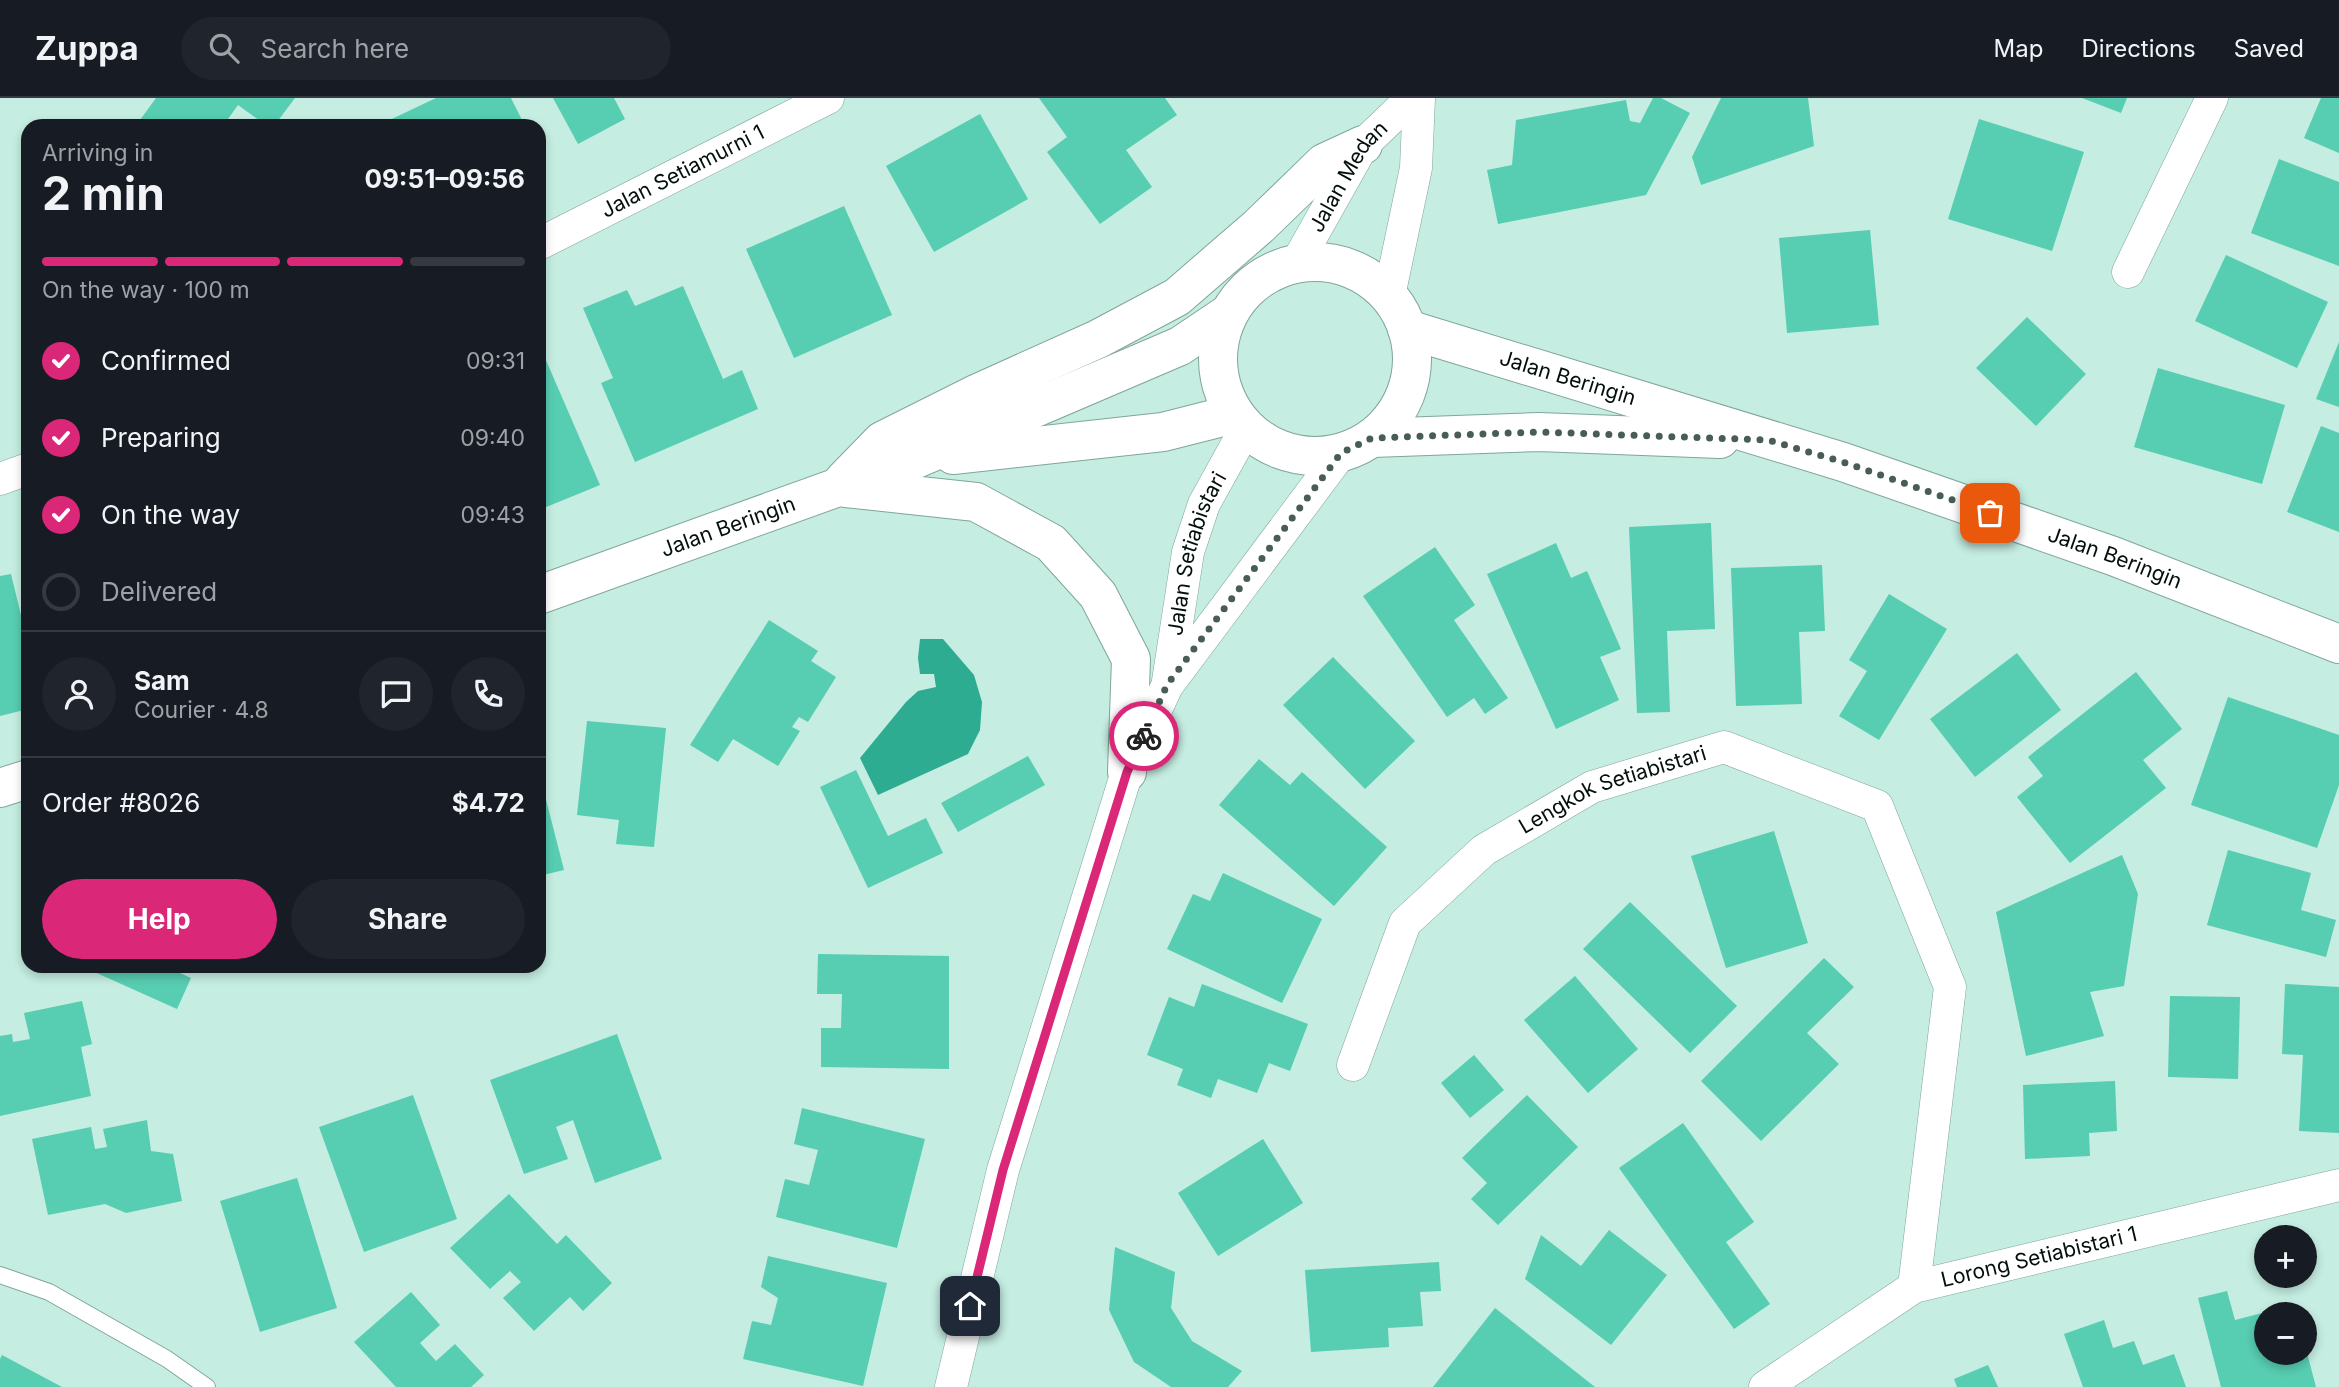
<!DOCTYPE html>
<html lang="en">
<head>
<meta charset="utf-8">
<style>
  body { margin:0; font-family:Inter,sans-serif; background:#20242c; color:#f1f3f6; height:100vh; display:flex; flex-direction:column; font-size:26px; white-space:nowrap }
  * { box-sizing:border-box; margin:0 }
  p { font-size:23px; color:#9ea1a6 }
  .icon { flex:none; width:38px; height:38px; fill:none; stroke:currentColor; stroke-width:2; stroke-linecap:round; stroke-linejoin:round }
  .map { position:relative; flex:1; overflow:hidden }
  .details { position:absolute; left:21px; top:21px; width:525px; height:854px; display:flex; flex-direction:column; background:#171b24; border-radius:21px; box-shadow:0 4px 10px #0003 }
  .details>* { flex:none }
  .buttons { position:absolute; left:2254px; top:1127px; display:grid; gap:14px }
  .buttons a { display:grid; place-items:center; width:63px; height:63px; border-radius:50%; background:#171b24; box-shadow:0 4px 10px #0003; font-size:35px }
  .pin { position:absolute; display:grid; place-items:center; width:60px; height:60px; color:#fff; margin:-30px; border-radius:14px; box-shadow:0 4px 10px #0006 }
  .courier { position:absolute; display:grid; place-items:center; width:70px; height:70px; margin:-35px; border:5px solid #db2777; border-radius:50%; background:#fff; color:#222; box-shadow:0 2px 9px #0007 }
  .headline em { font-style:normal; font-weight:700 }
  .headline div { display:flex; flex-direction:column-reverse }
  .headline { display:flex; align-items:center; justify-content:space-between; height:119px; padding:0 21px }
  h1 { font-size:46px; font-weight:700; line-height:52px }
  .bar { display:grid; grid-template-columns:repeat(4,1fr); gap:10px 7px; align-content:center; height:84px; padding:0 21px }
  .bar i { height:9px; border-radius:5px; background:#363941 }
  .bar .on { background:#db2777 }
  .bar p { grid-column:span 4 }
  .line { display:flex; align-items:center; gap:18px; padding:0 21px; border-top:2px solid #363941 }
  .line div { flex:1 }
  .round { display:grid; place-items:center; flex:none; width:74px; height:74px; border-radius:37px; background:#20242c }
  ol { padding:0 21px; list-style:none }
  li { display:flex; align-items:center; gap:21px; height:77px }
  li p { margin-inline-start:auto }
  li .icon { padding:7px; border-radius:50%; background:#db2777; color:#fff; stroke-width:4 }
  li:last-child { color:#9ea1a6 }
  li i { width:38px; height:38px; border:4px solid #363941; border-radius:50% }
  .action { display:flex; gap:14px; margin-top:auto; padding:14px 21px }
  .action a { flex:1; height:80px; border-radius:42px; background:#db2777; color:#fff; font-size:28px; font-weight:700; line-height:80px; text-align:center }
  .action a+a { background:#20242c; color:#f1f3f6 }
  header { display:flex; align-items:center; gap:42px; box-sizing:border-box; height:98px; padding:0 35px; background:#171b24; border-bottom:2px solid #363941 }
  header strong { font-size:33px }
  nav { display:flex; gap:38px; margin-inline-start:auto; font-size:24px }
  .search { width:490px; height:63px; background:#20242c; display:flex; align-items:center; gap:18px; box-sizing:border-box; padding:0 24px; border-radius:38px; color:#9ea1a6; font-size:26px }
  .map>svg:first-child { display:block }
  .water { fill:#2eac91 }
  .building { fill:#57cdb1 }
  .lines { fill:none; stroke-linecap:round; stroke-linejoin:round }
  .service-casing { stroke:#80a59a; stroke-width:18 }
  .minor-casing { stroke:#80a59a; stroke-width:33 }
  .tertiary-casing { stroke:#80a59a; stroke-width:40 }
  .service { stroke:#fff; stroke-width:16 }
  .minor { stroke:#fff; stroke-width:32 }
  .tertiary { stroke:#fff; stroke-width:38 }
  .done { stroke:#475d56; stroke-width:7; stroke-dasharray:0 12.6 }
  .route { stroke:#db2777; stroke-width:9 }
  .labels { text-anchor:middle; stroke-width:5; stroke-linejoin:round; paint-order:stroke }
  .street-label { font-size:21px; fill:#030f0b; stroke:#c5ede1 }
</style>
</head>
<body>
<header>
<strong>Zuppa</strong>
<div class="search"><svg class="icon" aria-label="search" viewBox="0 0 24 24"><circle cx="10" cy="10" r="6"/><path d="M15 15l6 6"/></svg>Search here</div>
<nav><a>Map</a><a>Directions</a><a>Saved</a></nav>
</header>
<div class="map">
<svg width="2339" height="1289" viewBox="0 0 2339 1289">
  <rect width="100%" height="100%" fill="#c5ede1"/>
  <!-- water -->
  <polygon class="water" points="920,541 943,541 974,577 982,604 980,632 968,656 878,697 860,660 906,604 918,593 936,589 934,576 920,576 918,560"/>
  <!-- building -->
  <g class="building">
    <polygon points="156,0 295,0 274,28 267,28 238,7 223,28 148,28 140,22"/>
    <polygon points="436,0 511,0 525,28 377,28"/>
    <polygon points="553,0 614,0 625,21 578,46"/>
    <polygon points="1039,0 1165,0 1177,17 1126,52 1152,89 1100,126 1047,54 1067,39"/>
    <polygon points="1653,0 1661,0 1690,15 1646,97 1498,126 1487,72 1512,67 1516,22 1626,2 1630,23 1640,25"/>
    <polygon points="1721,0 1808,0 1814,48 1701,87 1692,59"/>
    <polygon points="2082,0 2127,0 2121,15"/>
    <polygon points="2321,0 2339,0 2339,55 2304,40"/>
    <polygon points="980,16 1028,101 934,154 886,68"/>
    <polygon points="1979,21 2084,54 2052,153 1948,121"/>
    <polygon points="2279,61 2339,84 2339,168 2251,135"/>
    <polygon points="844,108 892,217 794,260 746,151"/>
    <polygon points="1870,132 1879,227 1787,235 1779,140"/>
    <polygon points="2226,157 2328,204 2297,270 2195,223"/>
    <polygon points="683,188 723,281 742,272 758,311 635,364 601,285 613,280 583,210 627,192 635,208"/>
    <polygon points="2027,219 2086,276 2036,328 1976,270"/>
    <polygon points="2339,244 2339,309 2316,301"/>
    <polygon points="545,260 600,387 539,412 539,262"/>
    <polygon points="2158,270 2285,307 2262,386 2134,349"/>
    <polygon points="2321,328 2339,335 2339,434 2287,414"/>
    <polygon points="1711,425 1715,531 1667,533 1670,614 1637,615 1629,429"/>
    <polygon points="1556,445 1571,480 1587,473 1621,551 1600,559 1619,602 1556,631 1487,476"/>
    <polygon points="1435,449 1475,507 1454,522 1508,600 1485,616 1474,600 1447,619 1363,498"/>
    <polygon points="1822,467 1825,533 1799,534 1802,606 1736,608 1731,470"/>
    <polygon points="11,476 28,546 28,611 0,618 0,478"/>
    <polygon points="1889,496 1947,531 1879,642 1839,618 1867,573 1849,562"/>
    <polygon points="769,522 818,553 811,563 836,579 808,624 799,619 792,629 800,633 778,668 733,641 718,664 690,647"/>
    <polygon points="2017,555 2061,612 1975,679 1930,621"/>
    <polygon points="1333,559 1415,643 1365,691 1283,607"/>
    <polygon points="2136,574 2182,631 2143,662 2166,690 2070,765 2017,699 2043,678 2028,659"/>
    <polygon points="2228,599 2339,637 2339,687 2317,750 2191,707"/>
    <polygon points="587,623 666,630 654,749 616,746 619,722 577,717"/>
    <polygon points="1028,658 1045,687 958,734 941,705"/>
    <polygon points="1259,661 1290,687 1302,674 1387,749 1334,808 1219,707"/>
    <polygon points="856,672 888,738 926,720 943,755 868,790 820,689"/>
    <polygon points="539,674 564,772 539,778"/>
    <polygon points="1774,733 1808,845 1726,870 1691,758"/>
    <polygon points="2228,752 2311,775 2301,812 2336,822 2326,859 2207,827"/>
    <polygon points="2122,757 2138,796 2124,888 2090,894 2104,938 2026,958 1996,814"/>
    <polygon points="1223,775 1322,821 1282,905 1167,851 1193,796 1210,803"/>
    <polygon points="1630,804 1737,908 1690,955 1583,851"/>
    <polygon points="818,856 949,858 949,971 821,969 821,930 841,930 842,896 817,896"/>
    <polygon points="1824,860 1854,889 1807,935 1839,966 1761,1043 1701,983"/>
    <polygon points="81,868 172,868 171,871 191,880 177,911"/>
    <polygon points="1575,878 1638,951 1588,995 1524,922"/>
    <polygon points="1202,886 1308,926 1290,973 1269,965 1257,995 1218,981 1211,1000 1177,987 1183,971 1147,957 1169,899 1194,909"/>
    <polygon points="2285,886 2339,889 2339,1035 2299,1033 2303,957 2282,956"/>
    <polygon points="2170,898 2240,899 2238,981 2168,979"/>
    <polygon points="82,903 92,946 81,949 91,998 0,1018 0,938 12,936 13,944 30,941 24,915"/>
    <polygon points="617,936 662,1061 595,1085 573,1022 556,1029 568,1061 524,1076 490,982"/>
    <polygon points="1474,957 1504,992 1470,1020 1441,985"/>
    <polygon points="2115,983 2117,1033 2089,1035 2090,1058 2025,1061 2023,987"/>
    <polygon points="413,997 457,1121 364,1154 319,1029"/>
    <polygon points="1527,997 1578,1049 1498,1127 1471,1101 1487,1085 1462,1060"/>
    <polygon points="802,1010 925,1041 897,1150 776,1119 785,1081 809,1087 818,1052 794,1046"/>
    <polygon points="147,1022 151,1053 173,1056 182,1103 126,1115 105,1106 48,1117 32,1041 91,1029 95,1051 107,1049 103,1031"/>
    <polygon points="1683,1025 1754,1124 1726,1144 1770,1206 1734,1231 1619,1070"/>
    <polygon points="1263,1041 1303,1105 1218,1158 1178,1095"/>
    <polygon points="297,1080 337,1210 260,1234 220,1103"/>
    <polygon points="509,1096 557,1146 566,1137 612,1185 583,1213 570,1199 534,1233 503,1200 521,1184 510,1173 490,1191 450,1150"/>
    <polygon points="1609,1132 1667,1177 1611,1247 1525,1181 1541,1137 1581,1168"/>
    <polygon points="1115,1149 1175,1174 1171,1210 1192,1243 1242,1273 1228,1289 1171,1289 1134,1264 1109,1212"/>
    <polygon points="768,1158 887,1185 863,1288 743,1261 752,1223 771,1227 778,1200 761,1189"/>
    <polygon points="1439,1164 1441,1193 1420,1194 1423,1228 1388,1230 1389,1249 1311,1254 1305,1172"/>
    <polygon points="2227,1193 2235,1222 2270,1213 2271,1216 2266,1216 2266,1255 2307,1255 2316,1289 2221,1289 2198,1200"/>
    <polygon points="411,1194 440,1227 420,1245 436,1263 455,1246 484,1277 471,1289 396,1289 354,1244"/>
    <polygon points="1495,1210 1595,1289 1433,1289"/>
    <polygon points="2104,1222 2113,1250 2134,1243 2143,1267 2174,1256 2186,1289 2083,1289 2064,1236"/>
    <polygon points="2,1257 62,1289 0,1289 0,1261"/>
    <polygon points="1988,1267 1998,1289 1957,1289 1954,1281"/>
  </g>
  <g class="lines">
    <defs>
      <polyline id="service" points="0,1177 49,1194 167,1261 207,1289"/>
      <g id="minor">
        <path id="s1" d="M539,146l289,-146"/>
        <path id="s2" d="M1296,166l67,-119 49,-47"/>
        <polyline points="2128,174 2212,0"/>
        <polyline points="1389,198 1416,70 1419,0"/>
        <polyline points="0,381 28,371"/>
        <path id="s3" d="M1168,583l20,-129 16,-48 42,-76"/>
        <path id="s4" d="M1353,967l52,-142 79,-73 108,-63 132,-40 153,59 73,181 -36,300"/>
        <polyline points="951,1289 1003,1072 1127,674 1167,588 1341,355"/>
        <path id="s5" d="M1765,1289l149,-100 425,-102"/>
      </g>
      <g id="tertiary">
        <circle cx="1315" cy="261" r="97"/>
        <path id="s6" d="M1407,231l436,133 270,94 226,88"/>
        <polyline points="1372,340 1539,334 1720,341"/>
        <polyline points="953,357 1163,334 1234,316"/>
        <polyline points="844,382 882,343 978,295 1098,241 1177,199 1259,128 1324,65 1363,47"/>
        <polyline points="846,390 976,404 1051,445 1098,497 1131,561 1127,674"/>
        <path id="s7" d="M539,497l377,-136 264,-113 49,-33"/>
        <polyline points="0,690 28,681"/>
      </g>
    </defs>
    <!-- service casing -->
    <use href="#service" class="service-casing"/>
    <!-- minor casing -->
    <use href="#minor" class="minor-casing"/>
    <!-- tertiary casing -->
    <use href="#tertiary" class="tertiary-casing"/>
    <!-- service -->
    <use href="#service" class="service"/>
    <!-- minor -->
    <use href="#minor" class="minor"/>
    <!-- tertiary -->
    <use href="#tertiary" class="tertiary"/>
  </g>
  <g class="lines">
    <!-- done -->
    <polyline class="done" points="1144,638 1167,587 1341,355 1372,340 1539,334 1768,342 1843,364 1990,415"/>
    <!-- route -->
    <polyline class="route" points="970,1208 1003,1072 1127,674 1144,638"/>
  </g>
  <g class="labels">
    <!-- street labels -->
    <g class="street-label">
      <text dy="7" stroke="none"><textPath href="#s1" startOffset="161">Jalan Setiamurni 1</textPath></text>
      <text dy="7" stroke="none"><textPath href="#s2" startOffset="102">Jalan Medan</textPath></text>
      <text dy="7" stroke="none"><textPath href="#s6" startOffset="168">Jalan Beringin</textPath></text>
      <text dy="7" stroke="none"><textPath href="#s7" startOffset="201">Jalan Beringin</textPath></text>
      <text dy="7" stroke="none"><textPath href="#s3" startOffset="131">Jalan Setiabistari</textPath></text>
      <text dy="7" stroke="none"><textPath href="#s6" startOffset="744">Jalan Beringin</textPath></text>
      <text dy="7" stroke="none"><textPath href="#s4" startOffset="402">Lengkok Setiabistari</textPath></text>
      <text dy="7" stroke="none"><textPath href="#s5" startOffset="308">Lorong Setiabistari 1</textPath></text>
    </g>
  </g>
</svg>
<div class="buttons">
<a>+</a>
<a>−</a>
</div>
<div class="pin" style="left:1990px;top:415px;background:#ea580c"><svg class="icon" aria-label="bag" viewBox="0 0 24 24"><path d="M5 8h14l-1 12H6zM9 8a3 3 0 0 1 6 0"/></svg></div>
<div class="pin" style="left:970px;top:1208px;background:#1f2937"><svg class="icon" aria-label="home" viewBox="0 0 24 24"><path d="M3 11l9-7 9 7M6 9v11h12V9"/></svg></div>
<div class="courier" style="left:1144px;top:638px"><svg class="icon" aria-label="bike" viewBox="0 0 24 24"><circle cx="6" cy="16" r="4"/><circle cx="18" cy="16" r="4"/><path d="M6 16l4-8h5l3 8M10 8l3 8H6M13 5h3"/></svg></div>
<section class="details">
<div class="headline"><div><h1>2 min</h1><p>Arriving in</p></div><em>09:51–09:56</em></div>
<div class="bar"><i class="on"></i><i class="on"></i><i class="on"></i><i></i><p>On the way · 100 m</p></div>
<ol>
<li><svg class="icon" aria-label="check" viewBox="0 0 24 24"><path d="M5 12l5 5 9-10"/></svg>Confirmed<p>09:31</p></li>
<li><svg class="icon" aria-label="check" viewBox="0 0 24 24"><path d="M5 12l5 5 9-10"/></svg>Preparing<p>09:40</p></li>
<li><svg class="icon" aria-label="check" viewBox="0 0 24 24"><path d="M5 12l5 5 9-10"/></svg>On the way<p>09:43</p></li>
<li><i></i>Delivered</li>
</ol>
<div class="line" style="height:126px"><a class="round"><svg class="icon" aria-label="person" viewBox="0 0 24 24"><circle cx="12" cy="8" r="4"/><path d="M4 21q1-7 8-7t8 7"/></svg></a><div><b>Sam</b><p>Courier · 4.8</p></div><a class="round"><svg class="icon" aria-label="chat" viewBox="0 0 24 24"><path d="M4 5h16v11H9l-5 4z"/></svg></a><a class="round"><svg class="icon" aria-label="phone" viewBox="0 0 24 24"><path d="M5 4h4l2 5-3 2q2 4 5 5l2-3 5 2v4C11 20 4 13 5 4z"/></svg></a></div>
<div class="line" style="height:91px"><div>Order #8026</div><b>$4.72</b></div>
<div class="action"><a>Help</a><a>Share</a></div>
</section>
</div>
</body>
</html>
